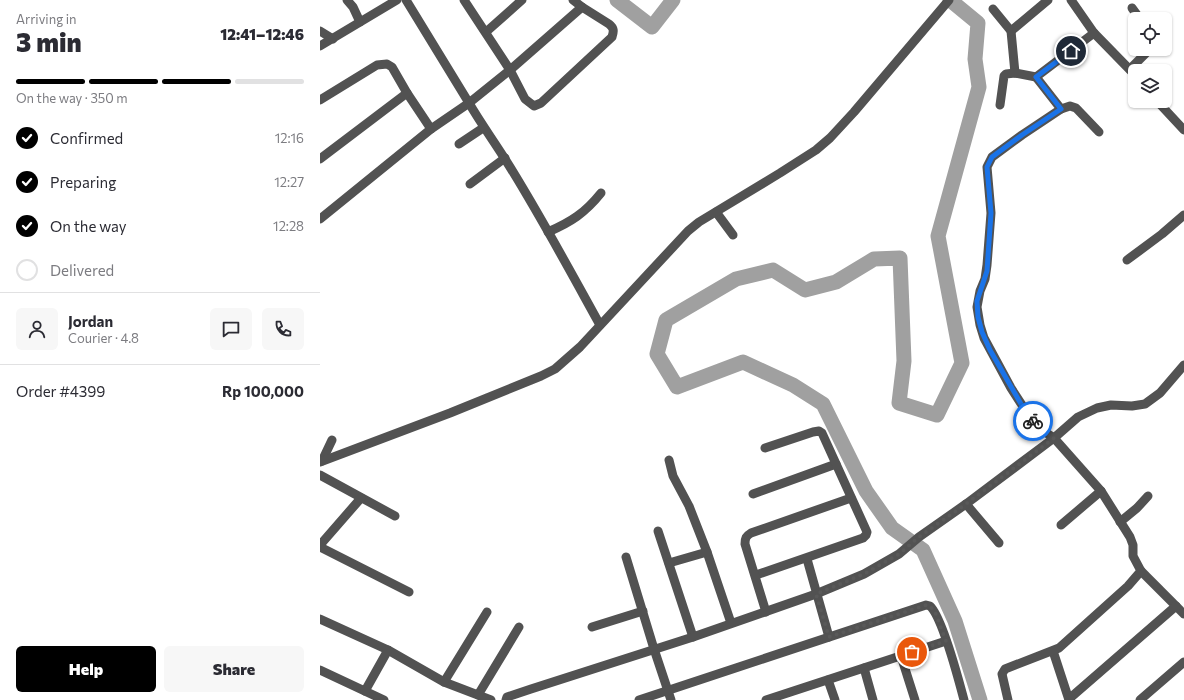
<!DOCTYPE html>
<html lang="en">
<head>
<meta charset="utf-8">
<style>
  body { margin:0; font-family:Commissioner,sans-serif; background:#f7f7f7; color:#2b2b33; height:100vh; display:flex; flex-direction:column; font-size:15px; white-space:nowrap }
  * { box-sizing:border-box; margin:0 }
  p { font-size:13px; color:#7c7c81 }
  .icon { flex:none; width:22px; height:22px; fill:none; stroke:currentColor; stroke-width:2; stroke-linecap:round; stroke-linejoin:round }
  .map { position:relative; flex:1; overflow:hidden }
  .panel { display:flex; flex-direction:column; background:#fff; width:320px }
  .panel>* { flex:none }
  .fabs { position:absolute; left:808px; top:12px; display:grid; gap:8px }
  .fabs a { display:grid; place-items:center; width:44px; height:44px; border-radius:6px; background:#fff; box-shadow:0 1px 3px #0004; font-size:20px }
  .pin { position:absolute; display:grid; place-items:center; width:34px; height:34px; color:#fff; margin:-17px; border:2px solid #fff; border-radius:50%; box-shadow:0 1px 4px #0007 }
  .courier { position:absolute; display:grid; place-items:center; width:40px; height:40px; margin:-20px; border:3px solid #1a73e8; border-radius:50%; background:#fff; color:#222; box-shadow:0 1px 5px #0007 }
  .overview em { font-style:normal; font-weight:800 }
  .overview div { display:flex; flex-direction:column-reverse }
  .overview { display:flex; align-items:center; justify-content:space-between; height:68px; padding:0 16px }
  h1 { font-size:26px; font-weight:800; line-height:30px }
  .bar { display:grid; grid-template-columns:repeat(4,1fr); gap:6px 4px; align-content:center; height:48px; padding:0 16px }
  .bar i { height:5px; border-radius:3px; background:#e1e1e2 }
  .bar .on { background:#000 }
  .bar p { grid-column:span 4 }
  .line { display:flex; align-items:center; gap:10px; padding:0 16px; border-top:1px solid #e1e1e2 }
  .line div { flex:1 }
  .round { display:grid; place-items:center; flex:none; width:42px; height:42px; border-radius:6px; background:#f7f7f7 }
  ol { padding:0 16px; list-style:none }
  li { display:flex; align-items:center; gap:12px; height:44px }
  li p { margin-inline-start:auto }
  li .icon { padding:4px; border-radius:50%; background:#000; color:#fff; stroke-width:4 }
  li:last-child { color:#7c7c81 }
  li i { width:22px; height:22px; border:2px solid #e1e1e2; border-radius:50% }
  .primary-button { display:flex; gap:8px; margin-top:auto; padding:8px 16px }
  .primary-button a { flex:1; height:46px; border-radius:6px; background:#000; color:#fff; font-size:16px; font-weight:800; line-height:46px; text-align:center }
  .primary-button a+a { background:#f7f7f7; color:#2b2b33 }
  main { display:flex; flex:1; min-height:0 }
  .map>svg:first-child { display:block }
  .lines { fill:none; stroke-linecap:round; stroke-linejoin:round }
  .river { stroke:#a0a0a0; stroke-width:15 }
  .minor { stroke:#525252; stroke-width:9 }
  .done { stroke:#595959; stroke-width:4; stroke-dasharray:0 7.2 }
  .route { stroke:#1a73e8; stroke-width:5 }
</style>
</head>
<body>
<main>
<section class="panel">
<div class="overview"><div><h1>3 min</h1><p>Arriving in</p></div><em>12:41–12:46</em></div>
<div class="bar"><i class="on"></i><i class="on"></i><i class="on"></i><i></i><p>On the way · 350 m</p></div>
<ol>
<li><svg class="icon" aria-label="check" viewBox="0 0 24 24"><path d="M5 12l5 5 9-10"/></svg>Confirmed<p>12:16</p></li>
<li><svg class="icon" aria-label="check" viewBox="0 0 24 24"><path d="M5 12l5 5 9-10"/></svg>Preparing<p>12:27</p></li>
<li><svg class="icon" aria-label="check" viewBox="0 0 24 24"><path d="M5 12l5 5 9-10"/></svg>On the way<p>12:28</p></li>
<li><i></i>Delivered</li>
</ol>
<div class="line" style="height:72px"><a class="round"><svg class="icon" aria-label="person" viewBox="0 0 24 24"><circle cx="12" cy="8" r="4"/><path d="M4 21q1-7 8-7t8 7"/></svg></a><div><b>Jordan</b><p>Courier · 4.8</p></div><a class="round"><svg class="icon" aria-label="chat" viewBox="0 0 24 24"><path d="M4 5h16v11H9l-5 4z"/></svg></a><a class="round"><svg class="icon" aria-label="phone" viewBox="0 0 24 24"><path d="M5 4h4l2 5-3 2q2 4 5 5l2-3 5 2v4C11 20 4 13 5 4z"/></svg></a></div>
<div class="line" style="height:52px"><div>Order #4399</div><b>Rp 100,000</b></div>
<div class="primary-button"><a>Help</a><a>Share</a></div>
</section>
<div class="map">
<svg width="864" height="700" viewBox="0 0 864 700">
  <rect width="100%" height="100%" fill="#fff"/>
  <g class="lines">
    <!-- river -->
    <g class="river">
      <polyline points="297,0 332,27 353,0"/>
      <polyline points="630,0 658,23 655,59 659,87 618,236 642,363 617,415 579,403 584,361 580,258 554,259 516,282 485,290 453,270 416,279 346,320 337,354 357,387 423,362 473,385 503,404 546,491 572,528 603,550 635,621 660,700"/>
    </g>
    <!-- minor -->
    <g class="minor">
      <polyline points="27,0 33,7 40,22"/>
      <polyline points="86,0 149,103 190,70 262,7 253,0"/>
      <path d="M144,0l46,70 15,29 9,7 7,-3 71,-66c2,-6 2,-9 -3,-13l-27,-17"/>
      <polyline points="751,0 774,33 815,75"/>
      <polyline points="812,8 820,19"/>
      <polyline points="673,9 691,31 695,73"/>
      <polyline points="0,31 13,39"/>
      <polyline points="691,31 728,0"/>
      <polyline points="166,32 202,0"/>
      <polyline points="0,46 77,0"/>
      <polyline points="810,69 830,49"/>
      <polyline points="0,100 57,65 67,64 72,67 87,93 111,129"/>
      <polyline points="837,101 864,130"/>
      <polyline points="680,105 684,76 686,74 695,73 716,77 774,33"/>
      <polyline points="741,109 750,106 756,108 779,132"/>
      <polyline points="139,144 163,128"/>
      <polyline points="0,159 87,93"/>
      <polyline points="150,184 185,158"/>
      <polyline points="396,212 413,235"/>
      <path d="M0,219l111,-90 38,-26c11,19 24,37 36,56 34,54 64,110 95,166"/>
      <path d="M228,232c23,-10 37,-19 53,-39"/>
      <polyline points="807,260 842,234 864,215"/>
      <polyline points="349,460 353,476 369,506 387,552 411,623"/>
      <polyline points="2,461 12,440"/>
      <polyline points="0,462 130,413 221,376 235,369 260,347 368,231 379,222 460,173 496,150 510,138 534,112 629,0"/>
      <polyline points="0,475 75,516"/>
      <polyline points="433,494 516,464"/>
      <polyline points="646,504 679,543"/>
      <polyline points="800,522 817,508 828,496"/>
      <polyline points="741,525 781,491"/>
      <polyline points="338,531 373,637"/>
      <polyline points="0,545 41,498"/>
      <polyline points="0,547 89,592"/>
      <polyline points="306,557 334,649 351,700"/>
      <polyline points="487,559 509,637"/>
      <polyline points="349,563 387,552"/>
      <polyline points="821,571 864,614"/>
      <polyline points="436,575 543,538 546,535 547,532 502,433 499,431 493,432 445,448"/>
      <polyline points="167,612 124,682 171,700"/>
      <path d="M446,612l-21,-68c0,-6 1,-8 6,-11l100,-35"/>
      <polyline points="0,619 68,650 124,682"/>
      <polyline points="272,627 323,611"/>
      <polyline points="733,651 749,700"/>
      <polyline points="581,656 595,700"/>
      <polyline points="544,668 553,700"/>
      <polyline points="0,670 64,700"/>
      <polyline points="508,680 515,700"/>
      <polyline points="45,691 68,650"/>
      <polyline points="158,695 199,627"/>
      <polyline points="749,699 856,606"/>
      <polyline points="186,700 187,697 211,689 373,637 496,594 544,574 579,554 599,537 646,504 734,438 758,417 777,408 791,405 812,406 825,404 840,393 864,365"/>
      <path d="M319,700l287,-95 4,1c12,11 29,75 34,94"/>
      <polyline points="446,700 626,641"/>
      <polyline points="688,700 682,674 685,669 739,648 808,586 821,571 813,556 813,545 810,537 781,491 734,438 722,430 711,419 691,388 664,338 660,325 657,307 660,291 665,279 667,265 671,213 667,167 672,157 702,135 741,109 716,77"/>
      <polyline points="820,700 864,662"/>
    </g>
  </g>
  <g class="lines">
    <!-- done -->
    <polyline class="done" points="592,652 626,641 615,612 610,606 606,605 509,637 496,594 544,574 579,554 599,537 646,504 734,438 722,430 713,421"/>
    <!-- route -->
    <polyline class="route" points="713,421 701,404 670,350 662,332 658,317 657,301 667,271 671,213 667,167 672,157 702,135 741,109 716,77 751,51"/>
  </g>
</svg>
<div class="fabs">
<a><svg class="icon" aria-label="locate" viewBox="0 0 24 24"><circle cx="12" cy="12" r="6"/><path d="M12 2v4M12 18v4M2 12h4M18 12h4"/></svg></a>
<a><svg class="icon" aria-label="layers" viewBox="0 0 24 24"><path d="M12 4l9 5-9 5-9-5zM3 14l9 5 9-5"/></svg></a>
</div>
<div class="pin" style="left:592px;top:652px;background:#ea580c"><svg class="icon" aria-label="bag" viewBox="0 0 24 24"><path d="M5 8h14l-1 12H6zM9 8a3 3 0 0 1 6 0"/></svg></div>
<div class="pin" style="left:751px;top:51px;background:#1f2937"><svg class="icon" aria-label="home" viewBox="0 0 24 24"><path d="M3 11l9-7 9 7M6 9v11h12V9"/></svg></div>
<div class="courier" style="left:713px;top:421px"><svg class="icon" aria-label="bike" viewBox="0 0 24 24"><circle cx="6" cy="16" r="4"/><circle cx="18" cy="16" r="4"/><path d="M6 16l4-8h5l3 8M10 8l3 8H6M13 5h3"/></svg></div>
</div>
</main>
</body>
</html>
